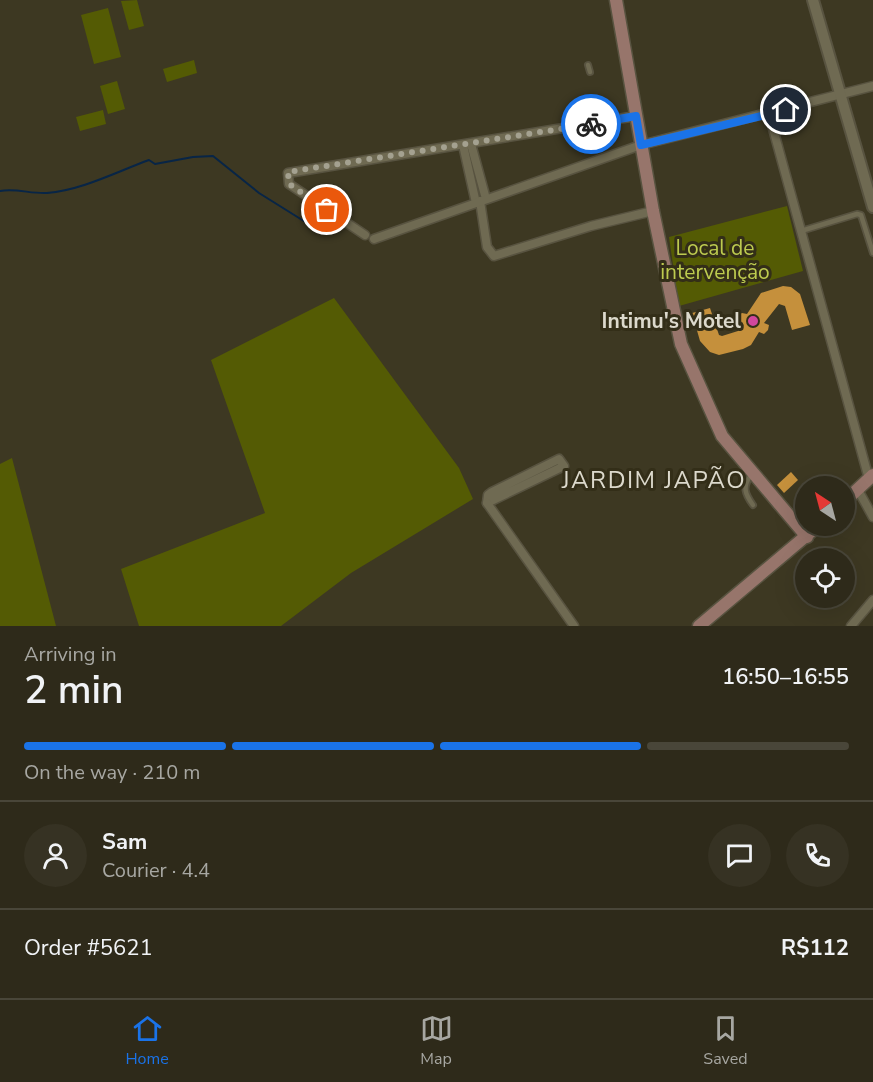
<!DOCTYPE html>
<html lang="en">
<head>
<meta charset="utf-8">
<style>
  body { margin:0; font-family:"Nunito Sans",sans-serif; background:#363223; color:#f1f3f6; height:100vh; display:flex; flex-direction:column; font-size:22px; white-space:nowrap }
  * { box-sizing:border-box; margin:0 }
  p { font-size:20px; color:#a7a7a2 }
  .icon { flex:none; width:33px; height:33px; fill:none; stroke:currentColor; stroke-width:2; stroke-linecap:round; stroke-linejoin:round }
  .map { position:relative; height:626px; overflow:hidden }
  .drawer { display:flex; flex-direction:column; background:#2e2a1a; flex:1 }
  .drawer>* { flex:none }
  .needle { width:39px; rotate:324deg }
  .buttons { position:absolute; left:795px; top:476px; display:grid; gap:12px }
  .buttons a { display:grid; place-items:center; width:60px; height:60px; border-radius:50%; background:#2e2a1a; box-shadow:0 6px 24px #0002,0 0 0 2px #494639; font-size:30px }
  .pin { position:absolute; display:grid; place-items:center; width:51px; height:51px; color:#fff; margin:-26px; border:3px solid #fff; border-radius:50%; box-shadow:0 2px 6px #0007 }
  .courier { position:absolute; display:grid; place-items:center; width:60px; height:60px; margin:-30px; border:4px solid #1a73e8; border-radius:50%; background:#fff; color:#222; box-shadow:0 2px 8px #0007 }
  .overview em { font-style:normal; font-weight:600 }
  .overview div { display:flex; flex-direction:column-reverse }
  .overview { display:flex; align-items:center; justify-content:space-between; height:102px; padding:0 24px }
  h1 { font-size:39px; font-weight:600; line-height:45px }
  .bar { display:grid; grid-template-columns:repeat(4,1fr); gap:9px 6px; align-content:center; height:72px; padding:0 24px }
  .bar i { height:8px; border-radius:4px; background:#494639 }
  .bar .current { background:#1a73e8 }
  .bar p { grid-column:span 4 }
  .line { display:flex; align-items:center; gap:15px; padding:0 24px; border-top:2px solid #494639 }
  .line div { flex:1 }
  .round { display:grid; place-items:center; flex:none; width:63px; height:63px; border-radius:32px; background:#363223 }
  .tabs { display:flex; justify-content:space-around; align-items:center; height:84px; border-top:2px solid #494639; background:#2e2a1a; font-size:16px; color:#a7a7a2 }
  .tabs a { display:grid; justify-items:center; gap:3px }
  .tabs .current { color:#1a73e8 }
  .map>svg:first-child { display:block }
  .green { fill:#545b04 }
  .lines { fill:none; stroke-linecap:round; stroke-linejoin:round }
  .stream { stroke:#082546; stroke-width:2 }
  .building { fill:#c5903c }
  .service-casing { stroke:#585340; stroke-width:8 }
  .minor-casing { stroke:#585340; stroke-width:11 }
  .tertiary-casing { stroke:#585340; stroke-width:14 }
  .secondary-casing { stroke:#585340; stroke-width:15 }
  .service { stroke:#6f6a52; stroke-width:4.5 }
  .minor { stroke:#6f6a52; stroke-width:8 }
  .tertiary { stroke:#6f6a52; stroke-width:10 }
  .secondary { stroke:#97756b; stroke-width:12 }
  .done { stroke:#a4a190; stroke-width:6; stroke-dasharray:0 10.8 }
  .route { stroke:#1a73e8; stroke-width:8 }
  .hotel-dot { fill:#d1479c; stroke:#332e18; stroke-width:2 }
  .labels { text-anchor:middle; stroke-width:6; stroke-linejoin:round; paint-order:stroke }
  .park-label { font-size:21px; fill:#bdcb4f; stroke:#332e18 }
  .poi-label { font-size:21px; font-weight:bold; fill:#dcd9cc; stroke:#332e18; text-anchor:end }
  .quarter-label { font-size:24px; letter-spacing:1.5px; fill:#dcd9cc; stroke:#332e18 }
</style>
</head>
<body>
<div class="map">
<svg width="873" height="626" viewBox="0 0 873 626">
  <rect width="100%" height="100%" fill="#3d3822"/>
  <!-- green -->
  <g class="green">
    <polygon points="137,0 144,26 129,30 121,1"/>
    <polygon points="108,8 121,57 94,64 81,15"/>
    <polygon points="194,60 197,73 167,82 163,69"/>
    <polygon points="117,81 125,109 108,114 100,86"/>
    <polygon points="103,110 106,124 80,131 76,117"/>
    <polygon points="787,206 803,271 679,306 669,237"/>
    <polygon points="334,298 459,468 473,499 351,573 281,626 139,626 121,569 265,513 211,360"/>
    <polygon points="12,458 56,626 0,626 0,464"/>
  </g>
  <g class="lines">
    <!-- stream -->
    <path class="stream" d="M0,191c16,-3 31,3 47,2 35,-3 69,-21 102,-33l6,4 38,-7 20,-1 46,37 48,30"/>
  </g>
  <!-- building -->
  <g class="building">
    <polygon points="783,286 791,287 800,294 810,325 792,330 785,306 779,304 764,323 769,325 768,330 764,334 759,332 751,345 743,349 719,355 710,352 700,341 692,313 710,308 719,335 722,336 738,331 743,323 739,320 738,315 742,313 747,314 761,293"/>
    <polygon points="791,472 798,480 784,493 777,485"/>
  </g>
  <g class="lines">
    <defs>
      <g id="service">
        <polyline points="588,65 590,72"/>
        <polyline points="801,231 857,214 861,215 873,253"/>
        <path d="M751,475c-9,12 -6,19 2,30"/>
      </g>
      <g id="minor">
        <polyline points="769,114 869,479"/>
        <polyline points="471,144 486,199"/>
        <polyline points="463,145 476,203"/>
        <polyline points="480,201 487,247 494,256 591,226 653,211"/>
        <polyline points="365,235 289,184 288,173 636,116"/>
        <polyline points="374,239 641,145 873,86"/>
        <polygon points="559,459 564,466 487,503 488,495 492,492"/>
        <polyline points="858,490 873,517"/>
        <polyline points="487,503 574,626"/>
        <polyline points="851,626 873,600"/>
      </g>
      <polyline id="tertiary" points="813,0 873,207"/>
      <g id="secondary">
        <polyline points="616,0 653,211 681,344 722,436 807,537"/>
        <polyline points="844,502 873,475"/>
        <polyline points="699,626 819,525"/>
      </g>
    </defs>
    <!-- service casing -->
    <use href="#service" class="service-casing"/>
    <!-- minor casing -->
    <use href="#minor" class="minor-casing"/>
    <!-- tertiary casing -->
    <use href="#tertiary" class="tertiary-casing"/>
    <!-- secondary casing -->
    <use href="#secondary" class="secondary-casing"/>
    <!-- service -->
    <use href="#service" class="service"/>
    <!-- minor -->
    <use href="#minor" class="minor"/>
    <!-- tertiary -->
    <use href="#tertiary" class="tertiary"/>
    <!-- secondary -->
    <use href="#secondary" class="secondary"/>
  </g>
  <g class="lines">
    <!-- done -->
    <polyline class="done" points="327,210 289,184 288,172 591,124"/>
    <!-- route -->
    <polyline class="route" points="591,124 636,116 641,145 786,110"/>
  </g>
  <!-- markers -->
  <circle class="hotel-dot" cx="753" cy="321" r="6"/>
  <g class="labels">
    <!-- park labels -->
    <g class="park-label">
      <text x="715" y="255">Local de<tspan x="715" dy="24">intervenção</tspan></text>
    </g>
    <!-- poi labels -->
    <g class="poi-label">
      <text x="741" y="328">Intimu's Motel</text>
    </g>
    <!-- quarter labels -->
    <g class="quarter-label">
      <text x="654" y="488">JARDIM JAPÃO</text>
    </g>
  </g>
</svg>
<div class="buttons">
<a><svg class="needle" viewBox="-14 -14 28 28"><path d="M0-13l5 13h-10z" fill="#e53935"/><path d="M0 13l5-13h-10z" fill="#a7a7a2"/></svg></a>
<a><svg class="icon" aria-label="locate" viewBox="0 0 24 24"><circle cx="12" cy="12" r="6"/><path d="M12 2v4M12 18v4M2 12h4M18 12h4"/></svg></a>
</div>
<div class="pin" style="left:327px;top:210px;background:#ea580c"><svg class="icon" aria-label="bag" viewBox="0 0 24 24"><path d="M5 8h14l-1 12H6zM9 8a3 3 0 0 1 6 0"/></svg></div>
<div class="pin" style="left:786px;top:110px;background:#1f2937"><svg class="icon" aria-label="home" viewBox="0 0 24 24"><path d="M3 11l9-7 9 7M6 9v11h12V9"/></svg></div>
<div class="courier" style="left:591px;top:124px"><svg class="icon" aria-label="bike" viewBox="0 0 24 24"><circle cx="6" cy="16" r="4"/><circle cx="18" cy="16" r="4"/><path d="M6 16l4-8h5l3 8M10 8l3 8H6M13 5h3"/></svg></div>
</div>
<section class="drawer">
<div class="overview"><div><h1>2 min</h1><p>Arriving in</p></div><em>16:50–16:55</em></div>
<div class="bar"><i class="current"></i><i class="current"></i><i class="current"></i><i></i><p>On the way · 210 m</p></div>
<div class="line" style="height:108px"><a class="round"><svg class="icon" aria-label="person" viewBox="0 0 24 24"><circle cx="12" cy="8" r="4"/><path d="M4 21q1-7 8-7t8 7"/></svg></a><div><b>Sam</b><p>Courier · 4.4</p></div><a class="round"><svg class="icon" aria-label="chat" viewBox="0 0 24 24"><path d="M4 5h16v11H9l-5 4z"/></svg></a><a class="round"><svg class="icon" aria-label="phone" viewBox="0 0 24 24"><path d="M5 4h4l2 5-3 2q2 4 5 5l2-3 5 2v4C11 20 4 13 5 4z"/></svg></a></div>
<div class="line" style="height:78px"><div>Order #5621</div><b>R$112</b></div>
</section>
<nav class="tabs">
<a class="current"><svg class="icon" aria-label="home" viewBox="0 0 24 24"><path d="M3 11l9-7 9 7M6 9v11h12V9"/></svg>Home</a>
<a><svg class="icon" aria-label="map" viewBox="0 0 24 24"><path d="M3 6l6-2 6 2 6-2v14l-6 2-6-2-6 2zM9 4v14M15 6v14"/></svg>Map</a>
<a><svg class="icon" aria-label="saved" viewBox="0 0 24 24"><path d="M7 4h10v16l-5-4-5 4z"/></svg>Saved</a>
</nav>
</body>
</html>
